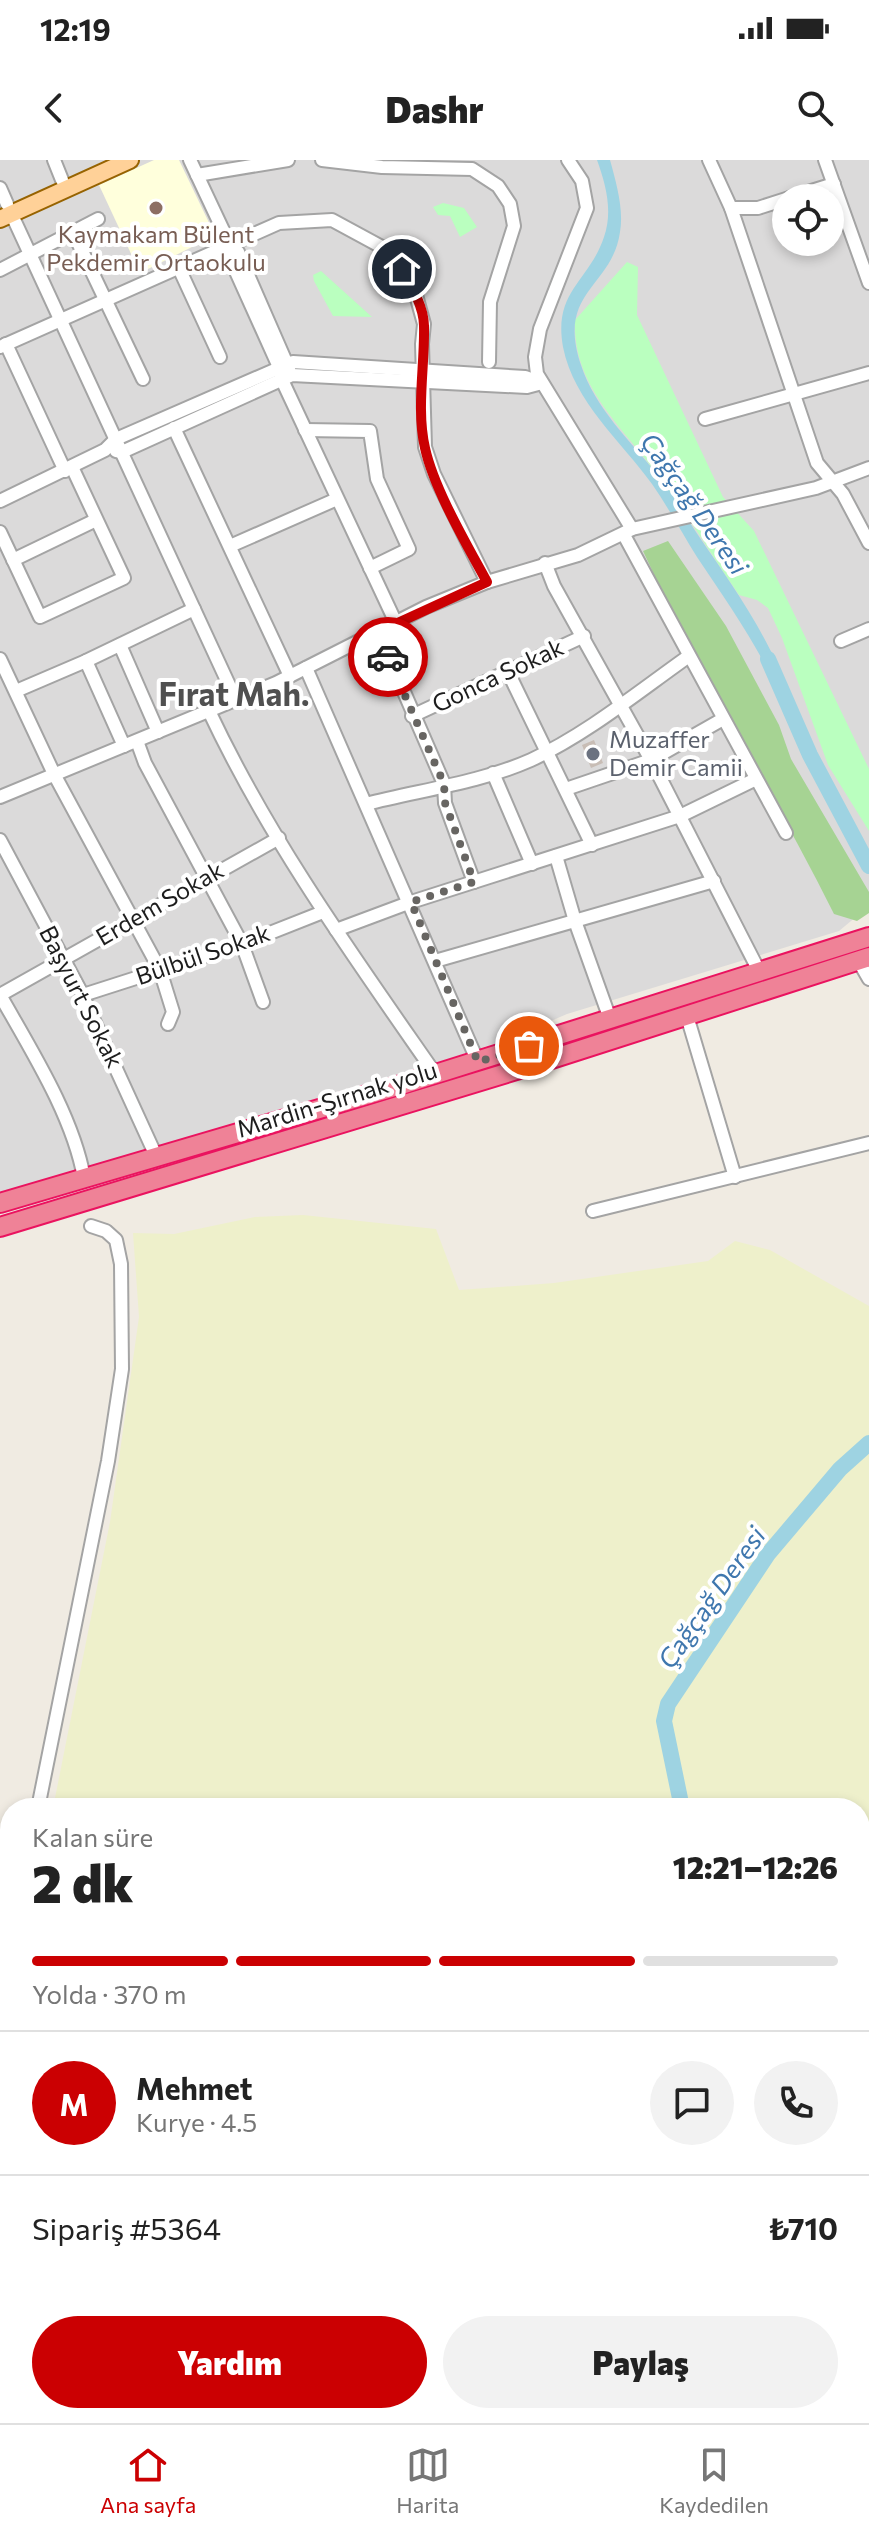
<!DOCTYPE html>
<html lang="tr">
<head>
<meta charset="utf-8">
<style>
  body { margin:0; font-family:Commissioner,sans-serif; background:#f2f2f2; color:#222; height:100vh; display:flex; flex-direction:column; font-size:30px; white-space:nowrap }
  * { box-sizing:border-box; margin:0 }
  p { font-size:26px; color:#767676 }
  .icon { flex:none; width:44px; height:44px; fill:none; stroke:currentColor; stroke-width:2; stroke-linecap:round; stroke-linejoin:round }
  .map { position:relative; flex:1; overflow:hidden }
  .details { position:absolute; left:0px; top:1638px; width:870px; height:626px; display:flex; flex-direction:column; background:#fff; border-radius:32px 32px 0 0; box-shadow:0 4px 12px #0003 }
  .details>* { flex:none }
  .buttons { position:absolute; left:772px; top:24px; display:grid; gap:16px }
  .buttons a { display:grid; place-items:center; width:72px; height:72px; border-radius:50%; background:#fff; box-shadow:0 4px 12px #0003; font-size:40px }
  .pin { position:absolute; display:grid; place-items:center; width:68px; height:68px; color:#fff; margin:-34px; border:4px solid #fff; border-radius:50%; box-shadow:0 2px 8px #0007 }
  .courier { position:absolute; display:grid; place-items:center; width:80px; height:80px; margin:-40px; border:6px solid #cb0002; border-radius:50%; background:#fff; color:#222; box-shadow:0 2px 10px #0007 }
  .head em { font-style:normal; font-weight:800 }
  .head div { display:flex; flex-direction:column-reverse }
  .head { display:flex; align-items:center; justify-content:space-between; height:136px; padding:0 32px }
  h1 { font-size:52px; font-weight:800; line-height:60px }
  .bar { display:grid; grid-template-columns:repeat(4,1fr); gap:12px 8px; align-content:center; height:96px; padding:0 32px }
  .bar i { height:10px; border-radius:6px; background:#e0e0e0 }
  .bar .on { background:#cb0002 }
  .bar p { grid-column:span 4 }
  .line { display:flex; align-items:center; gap:20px; padding:0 32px; border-top:2px solid #e0e0e0 }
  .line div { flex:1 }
  .round { display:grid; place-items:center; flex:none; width:84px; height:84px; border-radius:42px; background:#f2f2f2 }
  .cta { display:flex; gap:16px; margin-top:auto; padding:16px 32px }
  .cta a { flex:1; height:92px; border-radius:48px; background:#cb0002; color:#fff; font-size:32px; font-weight:800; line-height:92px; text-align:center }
  .cta a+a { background:#f2f2f2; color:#222 }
  .status { display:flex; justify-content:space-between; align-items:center; height:56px; padding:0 40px; background:#fff; direction:ltr }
  .status svg { height:22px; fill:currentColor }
  header { display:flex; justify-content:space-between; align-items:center; height:104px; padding:0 32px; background:#fff; font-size:36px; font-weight:800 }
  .menu { display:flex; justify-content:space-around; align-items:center; height:112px; border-top:2px solid #e0e0e0; background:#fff; font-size:22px; color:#767676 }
  .menu a { display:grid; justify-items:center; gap:4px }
  .menu .on { color:#cb0002 }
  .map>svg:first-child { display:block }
  .residential { fill:#dbdada; fill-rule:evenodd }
  .education { fill:#ffffdc }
  .farmland { fill:#eef0cb }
  .forest { fill:#a6d393 }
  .park { fill:#baffbf }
  .water { fill:#9ed3e2 }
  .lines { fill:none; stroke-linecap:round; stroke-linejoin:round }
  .river { stroke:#9ed3e2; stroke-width:16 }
  .building { fill:#c8bdb5 }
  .minor-casing { stroke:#a4a4a4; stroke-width:16 }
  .major-casing { stroke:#976300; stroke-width:20 }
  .highway-casing { stroke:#ea135f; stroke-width:22 }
  .minor { stroke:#fff; stroke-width:12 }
  .major { stroke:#ffd198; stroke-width:16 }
  .highway { stroke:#ef8297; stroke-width:18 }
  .done { stroke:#676562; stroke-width:8; stroke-dasharray:0 14.4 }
  .route { stroke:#cb0002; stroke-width:10 }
  .education-dot { fill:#8d6e63; stroke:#fff; stroke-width:3 }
  .worship-dot { fill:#6b7280; stroke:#fff; stroke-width:3 }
  .labels { text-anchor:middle; stroke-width:8; stroke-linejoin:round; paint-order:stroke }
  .education-label { font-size:24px; fill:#785e54; stroke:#fff }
  .street-label { font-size:24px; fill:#1d1d1d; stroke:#fff }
  .worship-label { font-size:24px; fill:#5b616d; stroke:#fff; text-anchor:start }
  .water-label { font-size:26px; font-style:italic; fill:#3f77ae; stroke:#fff }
  .district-label { font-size:32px; font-weight:bold; fill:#505050; stroke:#fff }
</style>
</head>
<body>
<div class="status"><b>12:19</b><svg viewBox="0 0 49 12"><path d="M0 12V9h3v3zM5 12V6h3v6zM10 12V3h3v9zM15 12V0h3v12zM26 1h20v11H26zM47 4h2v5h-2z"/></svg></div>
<header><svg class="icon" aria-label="back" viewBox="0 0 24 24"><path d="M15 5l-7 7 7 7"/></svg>Dashr<svg class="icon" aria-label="search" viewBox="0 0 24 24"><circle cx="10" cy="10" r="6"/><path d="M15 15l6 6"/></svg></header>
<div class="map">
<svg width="869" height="2263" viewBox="0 0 869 2263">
  <rect width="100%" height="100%" fill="#f0ebe2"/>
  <!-- residential -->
  <g class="residential">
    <path d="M0,0h869v746l-30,25 -272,83 -53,23 -235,79 -279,86zM786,38h44v44h-44z"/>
    <polygon points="0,2186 10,2188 10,2254 71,2254 63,2263 0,2263"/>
  </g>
  <!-- education -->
  <polygon class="education" points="154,0 179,0 213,71 208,79 140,113 99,25"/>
  <!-- farmland -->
  <polygon class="farmland" points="303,1055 436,1069 459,1130 554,1123 708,1101 735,1081 770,1090 869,1146 869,2263 99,2263 109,2254 860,2254 860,1648 53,1648 110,1362 139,1157 133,1073 174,1074 255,1057"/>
  <!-- forest -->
  <path class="forest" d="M668,381l58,85 53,99 12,34 78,133v21l-12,8 -23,-7c-61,-122 -134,-238 -191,-363z"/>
  <!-- park -->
  <g class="park">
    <polygon points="443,43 464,48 477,67 460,77 450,56 438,55 433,47"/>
    <path d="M627,102l11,5 -1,48 86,182 31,34 115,238v62l-41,-66 -46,-127 -14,-30 -11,-8 -18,-5c-27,-39 -51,-80 -79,-117 -36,-50 -88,-91 -85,-158z"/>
    <polygon points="321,111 372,157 333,156 314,121 313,115"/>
  </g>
  <!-- water -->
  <path class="water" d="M597,0h13c6,22 14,49 10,72 -8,56 -64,59 -39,133 14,43 49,76 77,110 15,18 27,41 40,60 30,44 61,87 82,136l-3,6 -6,-1c-21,-42 -48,-80 -74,-119 -15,-24 -29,-50 -45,-73 -31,-43 -78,-82 -89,-137 -10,-56 26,-65 41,-110 9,-26 2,-52 -7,-77z"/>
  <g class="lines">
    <!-- river -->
    <g class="river">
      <polyline points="768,499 810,595 869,706"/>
      <polyline points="682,1648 664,1561 668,1544 768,1394 840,1309 869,1283"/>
      <polyline points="860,1934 869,1940"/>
    </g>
  </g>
  <!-- building -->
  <polygon class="building" points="594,580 603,603 591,608 582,585"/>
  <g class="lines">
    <defs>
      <g id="minor">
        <polyline points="54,0 62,20"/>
        <polyline points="190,0 229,83 238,92 289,209"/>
        <polyline points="322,0 382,7 472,9 498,26 510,44 514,66 490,142 489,202"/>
        <polyline points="568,0 582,21 587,48 540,169 535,197 537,214 632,369"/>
        <polyline points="709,0 731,48 817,303 843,334 869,383"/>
        <polyline points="825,0 869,123"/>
        <polyline points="197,15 288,0"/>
        <polyline points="0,28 7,44"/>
        <polyline points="789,38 834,24"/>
        <polyline points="731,48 758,48 786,39"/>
        <polyline points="11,53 236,540"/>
        <polyline points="73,72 143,219"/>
        <polyline points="229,83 229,96 279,207 282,220 396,463"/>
        <polyline points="178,106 220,197"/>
        <polyline points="0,110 98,59"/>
        <polyline points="6,184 65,311"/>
        <polyline points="0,187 279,63 332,60 380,86 392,96 416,135 424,164 422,184 425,287 434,314 487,422"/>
        <polyline points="705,259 869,213"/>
        <polyline points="174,268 290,516"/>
        <polyline points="305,270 370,271 377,319 409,389 370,408"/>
        <polyline points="116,291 122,292 292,215 527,227 542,223"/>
        <polyline points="0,341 105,290 116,279 293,202 525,217 542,223"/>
        <polyline points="0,372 40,457 124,418 72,307"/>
        <polyline points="624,375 786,673"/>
        <polyline points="230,386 337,339"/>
        <polyline points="13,400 96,360"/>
        <polyline points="545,403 554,426 651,600 759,811"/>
        <polyline points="378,472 444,624 445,643 474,722"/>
        <polyline points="841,481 869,469"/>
        <polyline points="120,485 158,572"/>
        <polyline points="0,499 54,614 160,810 173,852 168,864"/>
        <polyline points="86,501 124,586"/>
        <polyline points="306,508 478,902"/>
        <polyline points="509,514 592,685"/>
        <polyline points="16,531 86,501 194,449"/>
        <path d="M209,551c61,130 145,246 227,364"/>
        <polyline points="412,556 584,476"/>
        <polyline points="137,581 145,603 242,784 263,842"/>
        <polyline points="493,613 532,704"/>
        <polyline points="566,629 651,600 723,559"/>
        <polyline points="0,637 276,523 426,447 487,422 578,395 632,369 816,328 869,308"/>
        <path d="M366,644c54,-14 113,-21 165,-44 56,-26 107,-68 158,-104"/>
        <polyline points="0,680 80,830 156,996"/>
        <polyline points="556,696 575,761 610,859"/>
        <polyline points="336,770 411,742 680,656 756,619"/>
        <polyline points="858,800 869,819"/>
        <polyline points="435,801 714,721"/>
        <polyline points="0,835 279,678"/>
        <path d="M0,835c31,55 73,121 84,183"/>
        <polyline points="83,835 242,784 323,752"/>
        <polyline points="687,856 735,1017"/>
        <polyline points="593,1051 869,983"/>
        <polyline points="38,1648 108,1301 122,1209 121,1104 116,1080 106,1071 91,1066"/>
        <polyline points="0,1893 10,1892"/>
        <polyline points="0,2197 10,2198"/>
        <polyline points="63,2263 73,2254"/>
      </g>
      <polyline id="major" points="0,59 130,0"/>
      <g id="highway">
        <polyline points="0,1043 404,924 869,777"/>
        <polyline points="0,1067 533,905 869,797"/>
      </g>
    </defs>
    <!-- minor casing -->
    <use href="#minor" class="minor-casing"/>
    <!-- major casing -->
    <use href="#major" class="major-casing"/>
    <!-- highway casing -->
    <use href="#highway" class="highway-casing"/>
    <!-- minor -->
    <use href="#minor" class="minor"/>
    <!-- major -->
    <use href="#major" class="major"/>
    <!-- highway -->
    <use href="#highway" class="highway"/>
  </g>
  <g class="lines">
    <!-- done -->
    <polyline class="done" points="388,497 444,624 445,643 474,722 411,742 478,902 529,886"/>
    <!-- route -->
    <path class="route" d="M388,497l-10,-25 109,-50c-20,-37 -53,-93 -62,-134 -9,-39 0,-83 -1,-122 0,-19 -13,-41 -22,-57"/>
  </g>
  <!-- markers -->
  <circle class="education-dot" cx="156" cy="48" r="8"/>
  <circle class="worship-dot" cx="593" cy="594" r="8"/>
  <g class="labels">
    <!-- education labels -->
    <g class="education-label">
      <text x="156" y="83">Kaymakam Bülent<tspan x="156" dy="28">Pekdemir Ortaokulu</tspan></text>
    </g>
    <!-- street labels -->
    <g class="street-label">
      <text transform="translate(498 516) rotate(-25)" y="8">Gonca Sokak</text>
      <text transform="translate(160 744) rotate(-30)" y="8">Erdem Sokak</text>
      <text transform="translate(203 795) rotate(-19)" y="8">Bülbül Sokak</text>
      <text transform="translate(81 837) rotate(63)" y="8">Başyurt Sokak</text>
      <text transform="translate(337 940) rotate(-17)" y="8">Mardin-Şırnak yolu</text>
    </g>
    <!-- worship labels -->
    <g class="worship-label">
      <text x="609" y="588">Muzaffer<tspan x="609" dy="28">Demir Camii</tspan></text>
    </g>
    <!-- water labels -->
    <g class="water-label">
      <text transform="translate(694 344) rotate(55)" y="9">Çağçağ Deresi</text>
      <text transform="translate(712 1438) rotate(-55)" y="9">Çağçağ Deresi</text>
    </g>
    <!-- district labels -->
    <g class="district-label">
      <text x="234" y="546">Fırat Mah.</text>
    </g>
  </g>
</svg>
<div class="buttons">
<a><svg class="icon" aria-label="locate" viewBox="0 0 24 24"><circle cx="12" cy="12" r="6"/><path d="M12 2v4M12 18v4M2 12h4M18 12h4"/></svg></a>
</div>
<div class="pin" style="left:529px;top:886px;background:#ea580c"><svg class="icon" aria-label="bag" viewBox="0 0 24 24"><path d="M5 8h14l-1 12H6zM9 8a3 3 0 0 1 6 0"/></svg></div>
<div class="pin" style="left:402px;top:109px;background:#1f2937"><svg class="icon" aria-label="home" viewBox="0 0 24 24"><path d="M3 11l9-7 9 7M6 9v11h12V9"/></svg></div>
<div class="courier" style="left:388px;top:497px"><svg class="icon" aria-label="car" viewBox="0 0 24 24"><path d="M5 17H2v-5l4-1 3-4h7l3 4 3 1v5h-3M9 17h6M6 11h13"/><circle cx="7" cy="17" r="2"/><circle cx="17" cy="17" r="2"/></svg></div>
<section class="details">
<div class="head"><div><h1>2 dk</h1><p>Kalan süre</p></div><em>12:21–12:26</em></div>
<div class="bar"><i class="on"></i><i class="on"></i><i class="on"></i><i></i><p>Yolda · 370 m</p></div>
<div class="line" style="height:144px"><b class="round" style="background:#cb0002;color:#fff">M</b><div><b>Mehmet</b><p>Kurye · 4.5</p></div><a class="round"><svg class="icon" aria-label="chat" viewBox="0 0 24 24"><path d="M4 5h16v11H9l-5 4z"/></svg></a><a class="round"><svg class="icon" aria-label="phone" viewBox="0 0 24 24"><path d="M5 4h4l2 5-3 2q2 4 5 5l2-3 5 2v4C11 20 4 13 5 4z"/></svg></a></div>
<div class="line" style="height:104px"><div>Sipariş #5364</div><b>₺710</b></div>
<div class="cta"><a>Yardım</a><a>Paylaş</a></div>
</section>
</div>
<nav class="menu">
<a class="on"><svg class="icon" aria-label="home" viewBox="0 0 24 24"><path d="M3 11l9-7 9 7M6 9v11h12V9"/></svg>Ana sayfa</a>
<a><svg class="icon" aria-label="map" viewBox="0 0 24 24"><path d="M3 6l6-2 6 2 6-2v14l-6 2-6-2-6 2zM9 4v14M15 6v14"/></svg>Harita</a>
<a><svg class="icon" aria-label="saved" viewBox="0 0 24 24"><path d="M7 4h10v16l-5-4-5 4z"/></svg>Kaydedilen</a>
</nav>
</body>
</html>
